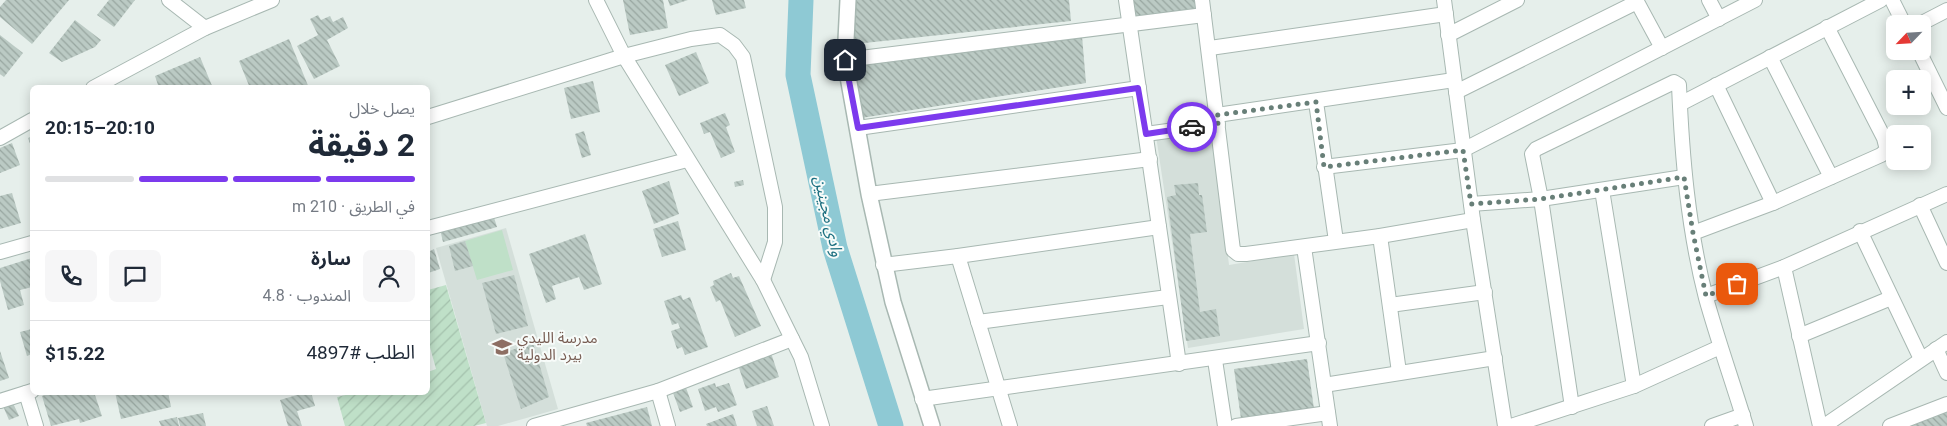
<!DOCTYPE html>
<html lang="ar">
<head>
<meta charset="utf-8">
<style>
  body { margin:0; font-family:Roboto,"Noto Sans Arabic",sans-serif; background:#f6f6f7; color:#1f2937; direction:rtl; height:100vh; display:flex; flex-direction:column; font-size:19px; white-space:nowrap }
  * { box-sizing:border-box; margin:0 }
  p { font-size:16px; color:#747a83 }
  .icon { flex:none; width:28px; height:28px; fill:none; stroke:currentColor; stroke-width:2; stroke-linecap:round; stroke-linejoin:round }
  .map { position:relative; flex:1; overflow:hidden; direction:ltr }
  .panel { position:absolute; left:30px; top:85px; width:400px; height:310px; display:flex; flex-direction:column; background:#fff; border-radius:8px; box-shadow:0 2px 12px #0003; direction:rtl }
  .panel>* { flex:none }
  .needle { width:32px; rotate:245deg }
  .tools { position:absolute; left:1886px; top:15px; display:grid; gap:10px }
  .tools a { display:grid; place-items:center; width:45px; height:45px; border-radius:8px; background:#fff; box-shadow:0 2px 12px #0003; font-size:25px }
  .pin { position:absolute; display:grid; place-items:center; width:42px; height:42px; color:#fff; margin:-21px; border-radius:10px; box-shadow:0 2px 8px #0006 }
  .courier { position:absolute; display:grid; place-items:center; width:50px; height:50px; margin:-25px; border:4px solid #7c3aed; border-radius:50%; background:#fff; color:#222; box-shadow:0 1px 6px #0007 }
  .summary em { font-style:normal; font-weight:700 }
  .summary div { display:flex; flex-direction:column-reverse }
  .summary { display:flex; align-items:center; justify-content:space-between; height:85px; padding:0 15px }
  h1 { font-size:32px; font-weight:700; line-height:38px }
  .bar { display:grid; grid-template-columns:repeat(4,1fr); gap:8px 5px; align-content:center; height:60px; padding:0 15px }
  .bar i { height:6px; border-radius:4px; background:#e0e1e3 }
  .bar .active { background:#7c3aed }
  .bar p { grid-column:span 4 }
  .line { display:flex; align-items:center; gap:12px; padding:0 15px; border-top:1px solid #e0e1e3 }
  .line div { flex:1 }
  .round { display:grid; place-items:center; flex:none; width:52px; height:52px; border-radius:8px; background:#f6f6f7 }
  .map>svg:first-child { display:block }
  .built { fill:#d4dfda }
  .green { fill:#bfe0c8 }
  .garden { fill:url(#garden-furrows) }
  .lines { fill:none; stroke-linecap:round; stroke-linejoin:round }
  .river { stroke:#8ec9d4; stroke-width:25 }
  .building { fill:url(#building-back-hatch) }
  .minor-casing { stroke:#a8b8b2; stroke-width:16 }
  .tertiary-casing { stroke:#a8b8b2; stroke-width:18 }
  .minor { stroke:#fff; stroke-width:14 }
  .tertiary { stroke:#fff; stroke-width:15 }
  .done { stroke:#687f78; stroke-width:5; stroke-dasharray:0 9 }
  .route { stroke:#7c3aed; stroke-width:6 }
  .labels { text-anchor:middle; stroke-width:4; stroke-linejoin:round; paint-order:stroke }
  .education-label { font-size:15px; fill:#785e54; stroke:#f7fbf9; text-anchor:start }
  .water-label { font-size:16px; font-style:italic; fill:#1c6f80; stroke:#f7fbf9 }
</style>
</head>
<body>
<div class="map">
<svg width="1947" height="426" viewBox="0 0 1947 426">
  <defs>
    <pattern id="garden-furrows" width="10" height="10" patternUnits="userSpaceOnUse" patternTransform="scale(1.25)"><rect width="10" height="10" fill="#bfe0c8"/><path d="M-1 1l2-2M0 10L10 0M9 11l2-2" fill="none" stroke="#a4c1ad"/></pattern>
    <pattern id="building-back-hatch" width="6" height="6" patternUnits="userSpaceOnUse" patternTransform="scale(1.25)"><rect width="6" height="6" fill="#bbcac4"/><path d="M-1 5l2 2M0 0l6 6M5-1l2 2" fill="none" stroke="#98a6a0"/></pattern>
  </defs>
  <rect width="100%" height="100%" fill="#e6efeb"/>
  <!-- built -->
  <g class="built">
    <polygon points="1213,128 1229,265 1294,254 1304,329 1188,348 1156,136"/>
    <polygon points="506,228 558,409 498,426 487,426 436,248"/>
  </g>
  <!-- green -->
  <polygon class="green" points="502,230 513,270 477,280 465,241"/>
  <!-- garden -->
  <polygon class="garden" points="446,285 486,423 474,426 345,426 337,397 354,393 428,392 428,372 436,369 428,340 428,290"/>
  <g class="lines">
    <!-- river -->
    <polyline class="river" points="801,0 798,75 835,248 891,426"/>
  </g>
  <!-- building -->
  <g class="building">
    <polygon points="6,0 69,0 32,44 0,17 0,7"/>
    <polygon points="109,0 135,0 114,27 97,15"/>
    <polygon points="623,0 663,0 668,28 630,35"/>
    <polygon points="668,0 688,0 670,6"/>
    <polygon points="712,0 744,0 746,8 716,15"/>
    <polygon points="855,0 1069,0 1071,21 855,44"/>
    <polygon points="1131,0 1197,0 1198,9 1133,19"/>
    <polygon points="318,15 321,20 330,16 333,22 343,17 348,28 327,40 340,66 314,79 297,46 318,35 310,19"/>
    <polygon points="75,20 101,40 95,47 62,62 49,53"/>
    <polygon points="0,35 23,53 4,77 0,74"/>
    <polygon points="1082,36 1086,83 861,118 853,65"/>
    <polygon points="289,39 309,88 250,88 239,61"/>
    <polygon points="696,52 709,83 679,96 665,65"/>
    <polygon points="200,57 213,88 159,88 155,76"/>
    <polygon points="593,81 600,112 571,119 564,88"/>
    <polygon points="725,113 730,125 726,127 735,152 721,158 710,132 704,134 700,123"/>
    <polygon points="584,131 591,155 582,158 575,134"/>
    <polygon points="32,136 32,149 28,138"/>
    <polygon points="12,143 20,165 0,173 0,148"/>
    <polygon points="743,180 744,185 735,187 734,182"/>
    <polygon points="669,181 679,214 654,224 642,191"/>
    <polygon points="1198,183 1199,195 1202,195 1207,232 1190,234 1200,312 1216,309 1220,336 1186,341 1167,197 1176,195 1174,185"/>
    <polygon points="12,193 21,223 0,229 0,196"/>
    <polygon points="492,211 497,227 443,242 439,225"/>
    <polygon points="678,221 686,250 662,257 653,229"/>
    <polygon points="585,234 602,284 584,290 579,277 552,286 556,299 546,303 529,254"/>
    <polygon points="465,241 473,266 455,271 449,246"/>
    <polygon points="434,249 440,269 428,273 428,252"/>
    <polygon points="32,258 32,287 20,290 24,305 8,310 0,281 0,268"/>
    <polygon points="731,273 733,278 739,276 761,326 735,337 720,300 716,302 710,287 714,285 713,281"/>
    <polygon points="514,275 528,326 496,334 482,283"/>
    <polygon points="681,295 683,300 690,297 708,347 685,355 682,347 677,349 671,331 680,328 678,323 672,325 664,301"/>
    <polygon points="32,329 32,354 27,356 20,332"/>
    <polygon points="533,343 549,397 521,409 503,353"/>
    <polygon points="770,350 779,377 746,389 737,362"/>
    <polygon points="0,351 9,378 0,381"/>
    <polygon points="1307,359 1314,409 1241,419 1234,369"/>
    <polygon points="715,383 716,387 729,383 737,405 718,412 716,407 705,411 698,389"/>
    <polygon points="685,385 693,407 680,412 672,390"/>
    <polygon points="53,392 94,392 102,416 80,423 79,419 51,426 42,396"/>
    <polygon points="115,392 168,392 171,407 121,419"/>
    <polygon points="209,392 221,392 221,394 209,395"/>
    <polygon points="307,392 311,392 315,406 297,411 302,426 288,426 280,400"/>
    <polygon points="12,401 19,416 9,420 3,406"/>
    <polygon points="767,406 774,426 757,426 752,411"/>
    <polygon points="647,407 652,426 587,426 586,423"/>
    <polygon points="1947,409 1947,426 1904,426"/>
    <polygon points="203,413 206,426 180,426 178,418"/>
    <polygon points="733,414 737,426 707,426 706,424"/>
    <polygon points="177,417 179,426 161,426 159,421"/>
  </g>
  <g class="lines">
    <defs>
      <g id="minor">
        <polyline points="169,0 205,28"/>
        <polyline points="596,0 624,56 763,280 801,357 822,426"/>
        <polyline points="1126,0 1179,364"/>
        <polyline points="1202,0 1233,250 1238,254 1246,254 1380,236 1473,220"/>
        <polyline points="1444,0 1473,220 1505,426"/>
        <polyline points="1636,0 1662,48"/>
        <polyline points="1709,0 1719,19"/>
        <polyline points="1892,0 1904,24"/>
        <polyline points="1920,24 1947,10"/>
        <polyline points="1448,35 1517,0"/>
        <polyline points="1210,48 1446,14"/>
        <polyline points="1919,51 1947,108"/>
        <polyline points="1770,57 1831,177"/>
        <polyline points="845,60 1204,15"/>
        <polyline points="1716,85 1773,203"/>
        <polyline points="93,88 205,28 272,0"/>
        <polyline points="1456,92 1637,2"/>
        <polyline points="1316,102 1336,241"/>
        <polyline points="1680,104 1881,0"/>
        <polyline points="1217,115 1454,80"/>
        <polyline points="428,117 624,56 691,39 720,35 734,45 743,57 775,207 775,242 763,280"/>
        <polyline points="858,128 1139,88"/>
        <polyline points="1146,134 1218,124"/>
        <polyline points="0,138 32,120"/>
        <polyline points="1324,167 1463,150 1755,0"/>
        <polyline points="1602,190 1634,386"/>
        <polyline points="869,194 1150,159"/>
        <polyline points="1471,204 1541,199 1684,177"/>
        <polyline points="1920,205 1947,263"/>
        <polyline points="428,228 687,160"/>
        <polyline points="1860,231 1921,359"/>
        <polyline points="1693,233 1773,203 1881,155 1887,150 1884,138 1827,27"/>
        <polyline points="1380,236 1399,372"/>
        <polyline points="1304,247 1330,426"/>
        <polyline points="0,252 32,243"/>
        <polyline points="958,256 1010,426"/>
        <polyline points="883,265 958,256 1159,227"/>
        <polyline points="1784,267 1820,426"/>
        <polyline points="1706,296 1784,267 1947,194"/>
        <polyline points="1390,305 1485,292"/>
        <polyline points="978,322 1168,297"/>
        <polyline points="1799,336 1891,298"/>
        <polyline points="1936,349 1947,373"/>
        <polyline points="1215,360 1225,426"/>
        <polyline points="1324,385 1495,358"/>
        <polyline points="658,391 668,426"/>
        <polyline points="26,393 36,426"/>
        <polyline points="922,399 1319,343"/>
        <polyline points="0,401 32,391"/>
        <path d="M1572,407l-31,-208 -9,-45 4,-5 138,-67 5,3c3,72 9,143 27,213 12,43 27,85 40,128"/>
        <polyline points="534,426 658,391 792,339"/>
        <polyline points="1236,426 1328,413"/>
        <polyline points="1511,426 1634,386 1720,347"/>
        <polyline points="1712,426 1743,415"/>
        <polyline points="1824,426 1947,342"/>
        <polyline points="1890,426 1947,404"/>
      </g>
      <polyline id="tertiary" points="848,0 845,60 869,194 893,302 932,426"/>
    </defs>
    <!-- minor casing -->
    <use href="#minor" class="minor-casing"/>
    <!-- tertiary casing -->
    <use href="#tertiary" class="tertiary-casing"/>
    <!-- minor -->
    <use href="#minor" class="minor"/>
    <!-- tertiary -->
    <use href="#tertiary" class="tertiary"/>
  </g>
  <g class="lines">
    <!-- done -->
    <polyline class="done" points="1192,127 1218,124 1217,115 1316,102 1324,167 1463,150 1471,204 1541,199 1684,177 1693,233 1706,296 1737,284"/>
    <!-- route -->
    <polyline class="route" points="845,60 858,128 1138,88 1146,134 1192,127"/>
  </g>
  <!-- icons -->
  <defs>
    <symbol id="school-bare" viewBox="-9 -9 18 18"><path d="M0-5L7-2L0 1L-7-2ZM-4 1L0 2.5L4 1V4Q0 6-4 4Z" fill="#8d6e63" stroke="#f7fbf9" stroke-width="2.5" paint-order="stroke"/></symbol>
  </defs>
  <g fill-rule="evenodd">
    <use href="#school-bare" x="488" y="333" width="28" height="28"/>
  </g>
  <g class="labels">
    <!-- education labels -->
    <g class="education-label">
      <text x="517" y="343">مدرسة الليدي<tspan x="517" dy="17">بيرد الدولية</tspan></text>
    </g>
    <!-- water labels -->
    <g class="water-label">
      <text transform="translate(829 216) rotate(77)" y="6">وادي مجينين</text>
    </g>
  </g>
</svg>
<div class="tools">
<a><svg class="needle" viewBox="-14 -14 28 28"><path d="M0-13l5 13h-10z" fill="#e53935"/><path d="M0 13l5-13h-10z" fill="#747a83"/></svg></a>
<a>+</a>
<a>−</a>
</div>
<div class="pin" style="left:1737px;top:284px;background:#ea580c"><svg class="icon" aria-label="bag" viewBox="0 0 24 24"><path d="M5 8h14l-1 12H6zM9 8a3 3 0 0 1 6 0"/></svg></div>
<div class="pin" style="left:845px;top:60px;background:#1f2937"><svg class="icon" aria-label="home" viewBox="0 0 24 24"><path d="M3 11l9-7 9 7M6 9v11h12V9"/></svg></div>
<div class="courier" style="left:1192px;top:127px"><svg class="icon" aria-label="car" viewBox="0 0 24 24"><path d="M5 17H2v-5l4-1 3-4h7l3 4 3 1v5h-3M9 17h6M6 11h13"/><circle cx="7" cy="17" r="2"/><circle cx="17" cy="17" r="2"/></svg></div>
<section class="panel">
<div class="summary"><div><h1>2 دقيقة</h1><p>يصل خلال</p></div><em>20:10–20:15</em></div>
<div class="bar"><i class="active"></i><i class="active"></i><i class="active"></i><i></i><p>في الطريق · 210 m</p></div>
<div class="line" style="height:90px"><a class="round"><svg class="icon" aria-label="person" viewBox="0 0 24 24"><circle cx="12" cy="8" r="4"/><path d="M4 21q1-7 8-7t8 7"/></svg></a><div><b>سارة</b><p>المندوب · 4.8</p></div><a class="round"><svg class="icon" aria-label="chat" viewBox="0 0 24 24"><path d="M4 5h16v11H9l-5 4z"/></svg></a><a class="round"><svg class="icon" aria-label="phone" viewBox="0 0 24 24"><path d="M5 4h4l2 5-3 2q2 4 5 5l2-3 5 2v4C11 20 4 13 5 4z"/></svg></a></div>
<div class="line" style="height:65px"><div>الطلب #4897</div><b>$15.22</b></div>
</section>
</div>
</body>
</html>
